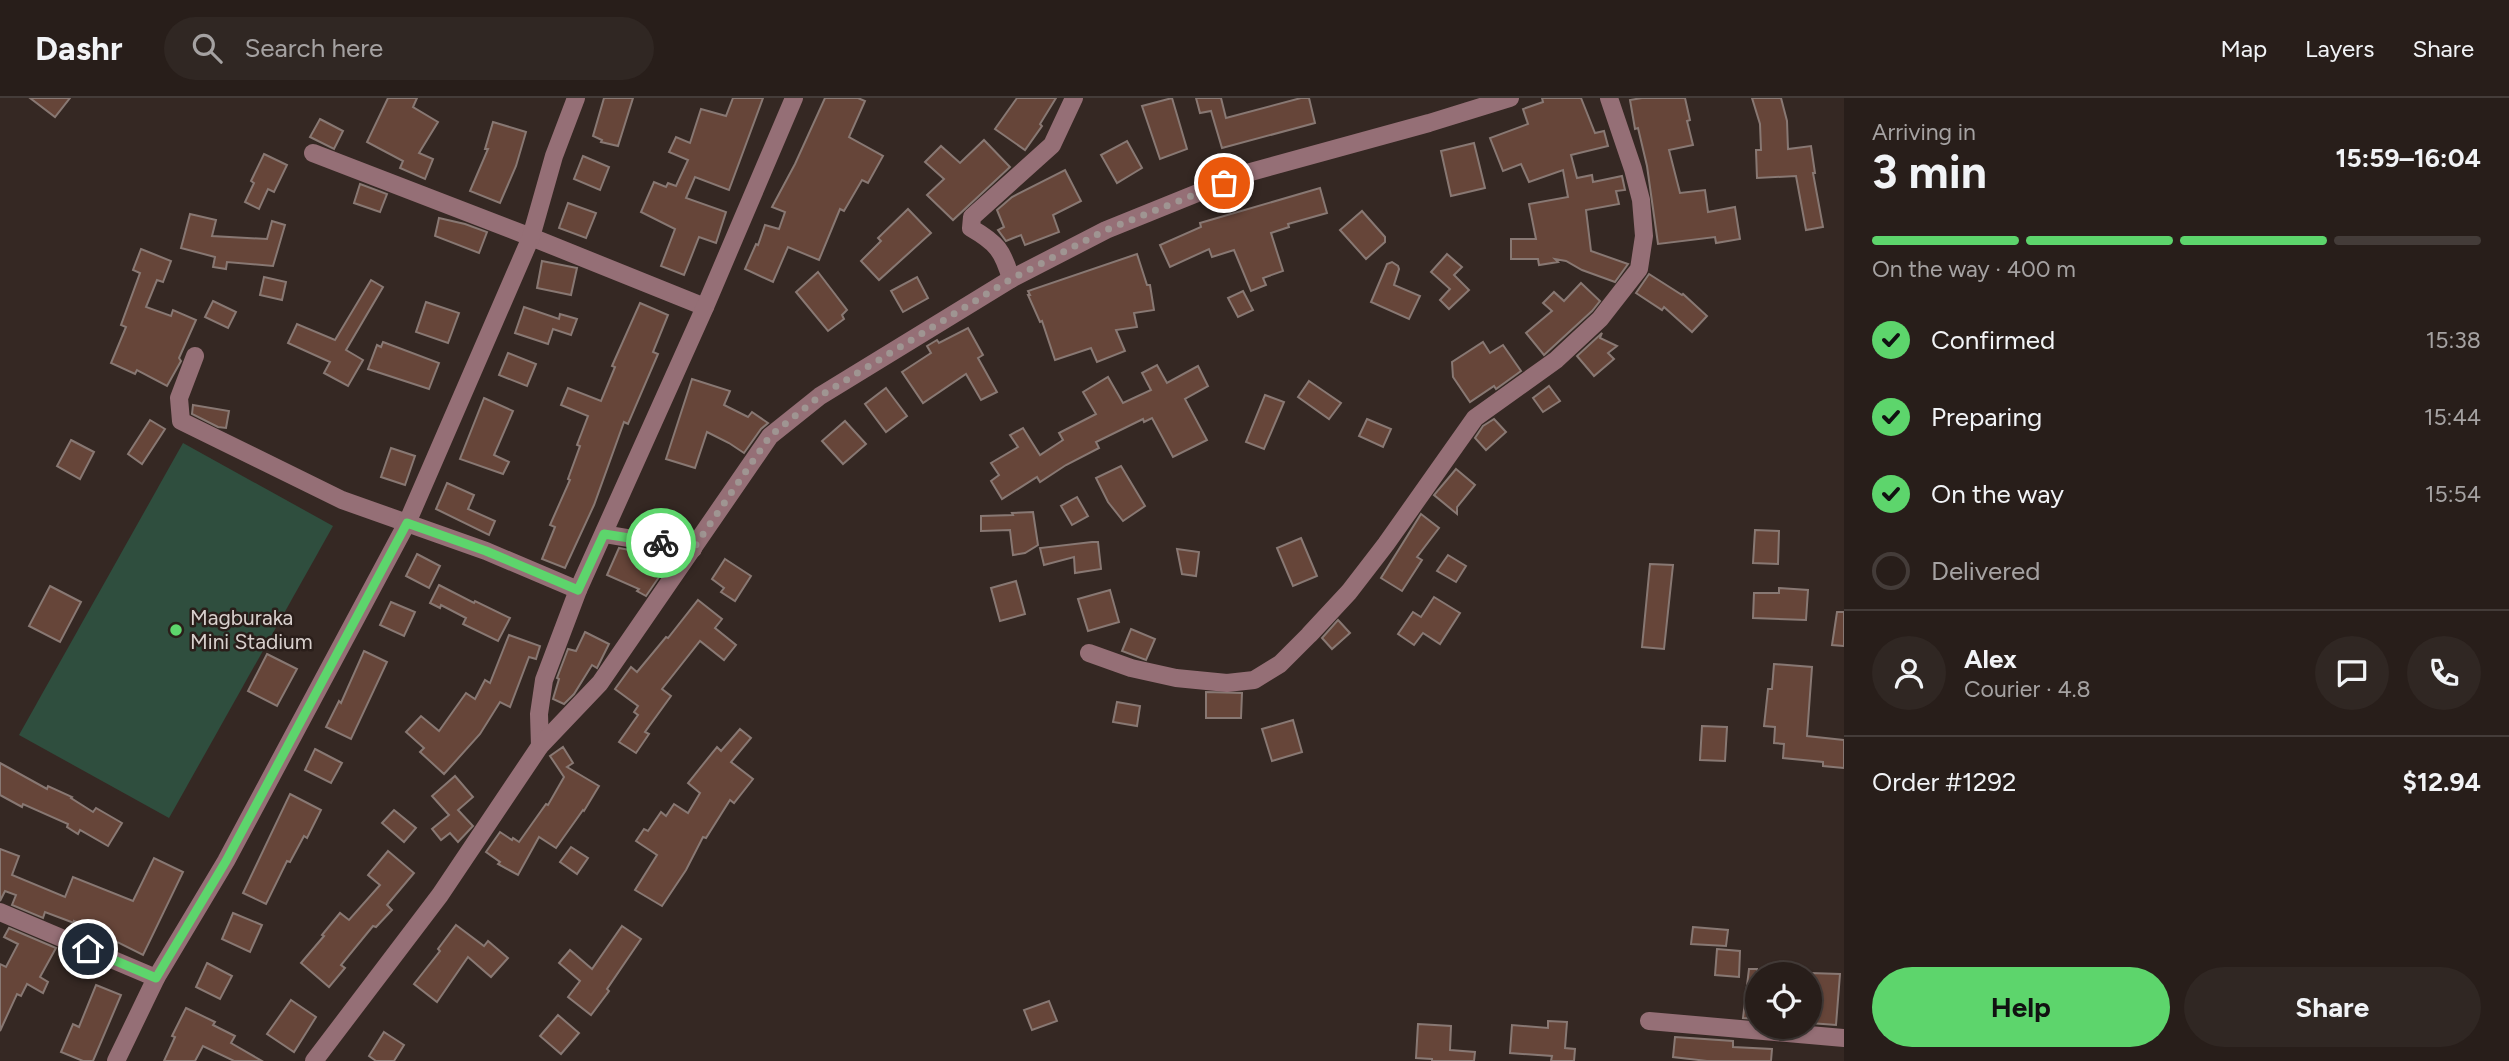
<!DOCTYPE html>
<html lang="en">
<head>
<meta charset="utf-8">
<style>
  body { margin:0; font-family:Figtree,sans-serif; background:#302723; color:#f1f3f6; height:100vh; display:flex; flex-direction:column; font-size:26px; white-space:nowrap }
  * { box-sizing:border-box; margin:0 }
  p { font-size:23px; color:#a5a2a2 }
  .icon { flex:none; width:38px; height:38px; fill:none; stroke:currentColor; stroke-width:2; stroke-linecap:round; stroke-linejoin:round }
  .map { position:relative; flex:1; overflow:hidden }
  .panel { display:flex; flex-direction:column; background:#281e1a; width:665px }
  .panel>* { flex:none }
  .tools { position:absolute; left:1745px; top:864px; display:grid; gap:14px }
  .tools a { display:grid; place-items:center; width:77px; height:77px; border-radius:50%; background:#281e1a; box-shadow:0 2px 5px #0004,0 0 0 2px #443c39; font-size:35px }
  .pin { position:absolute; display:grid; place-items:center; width:60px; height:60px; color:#fff; margin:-30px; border:4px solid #fff; border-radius:50%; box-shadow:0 2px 7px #0007 }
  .courier { position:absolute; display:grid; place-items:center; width:70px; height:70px; margin:-35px; border:5px solid #5dd56c; border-radius:50%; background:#fff; color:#222; box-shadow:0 2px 9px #0007 }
  .headline em { font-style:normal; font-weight:700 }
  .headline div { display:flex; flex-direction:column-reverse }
  .headline { display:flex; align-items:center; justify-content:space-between; height:119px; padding:0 28px }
  h1 { font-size:46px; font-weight:700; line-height:52px }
  .bar { display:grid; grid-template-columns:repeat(4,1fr); gap:10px 7px; align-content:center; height:84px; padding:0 28px }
  .bar i { height:9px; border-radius:5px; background:#443c39 }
  .bar .current { background:#5dd56c }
  .bar p { grid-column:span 4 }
  .line { display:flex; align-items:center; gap:18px; padding:0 28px; border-top:2px solid #443c39 }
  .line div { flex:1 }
  .round { display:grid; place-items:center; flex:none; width:74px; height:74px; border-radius:37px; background:#302723 }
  ol { padding:0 28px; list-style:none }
  li { display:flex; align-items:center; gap:21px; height:77px }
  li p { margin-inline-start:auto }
  li .icon { padding:7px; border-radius:50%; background:#5dd56c; color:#111; stroke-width:4 }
  li:last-child { color:#a5a2a2 }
  li i { width:38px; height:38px; border:4px solid #443c39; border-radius:50% }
  .cta { display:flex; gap:14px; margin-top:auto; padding:14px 28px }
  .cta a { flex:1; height:80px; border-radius:42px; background:#5dd56c; color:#111; font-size:28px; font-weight:700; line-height:80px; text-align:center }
  .cta a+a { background:#302723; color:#f1f3f6 }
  header { display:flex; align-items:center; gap:42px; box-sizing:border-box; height:98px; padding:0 35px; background:#281e1a; border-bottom:2px solid #443c39 }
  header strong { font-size:33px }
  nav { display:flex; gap:38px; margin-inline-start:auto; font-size:24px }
  .search { width:490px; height:63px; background:#302723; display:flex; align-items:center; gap:18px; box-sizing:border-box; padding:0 24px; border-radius:38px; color:#a5a2a2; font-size:26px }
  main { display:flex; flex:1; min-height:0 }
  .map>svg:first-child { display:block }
  .green { fill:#2f4e3e }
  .building { fill:#664539; stroke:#887873; stroke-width:2 }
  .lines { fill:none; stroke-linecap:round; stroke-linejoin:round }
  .minor { stroke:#956f76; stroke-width:18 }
  .done { stroke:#9f9592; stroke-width:7; stroke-dasharray:0 12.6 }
  .route { stroke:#5dd56c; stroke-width:9 }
  .poi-dot { fill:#5dd56c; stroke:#2a1e1a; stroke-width:2.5 }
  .labels { text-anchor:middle; stroke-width:5; stroke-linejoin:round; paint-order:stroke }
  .poi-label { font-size:21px; fill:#d8d0cd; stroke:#2a1e1a; text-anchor:start }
</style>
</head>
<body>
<header>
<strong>Dashr</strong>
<div class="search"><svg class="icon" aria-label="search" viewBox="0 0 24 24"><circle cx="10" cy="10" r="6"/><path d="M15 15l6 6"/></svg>Search here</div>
<nav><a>Map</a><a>Layers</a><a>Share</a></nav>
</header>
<main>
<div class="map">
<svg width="1844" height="963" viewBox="0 0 1844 963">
  <rect width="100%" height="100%" fill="#352823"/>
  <!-- green -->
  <polygon class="green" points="183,345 333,428 169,720 19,637"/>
  <!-- building -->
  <g class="building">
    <polygon points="30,0 70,0 55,19"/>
    <polygon points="388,0 417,0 413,9 438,24 419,55 433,61 425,81 400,70 403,63 367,44"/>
    <polygon points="604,0 633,0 618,48 601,44 602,42 593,38"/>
    <polygon points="733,0 763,0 729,92 695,79 686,100 726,114 716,145 699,139 684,177 661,168 675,131 641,114 654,84 666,89 668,85 676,88 688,62 669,54 676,39 690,45 701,11 726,18"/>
    <polygon points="825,0 858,0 865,3 849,39 883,58 868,85 862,82 844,113 840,111 819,162 788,149 773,184 745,171 756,146 758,147 765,127 779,131 785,114 772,109 795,66"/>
    <polygon points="1017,0 1056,0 1040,26 1042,28 1025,52 995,31"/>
    <polygon points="1172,0 1187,51 1160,61 1142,8"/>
    <polygon points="1196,0 1221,0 1226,20 1301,0 1309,0 1315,25 1222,50 1211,13 1200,15"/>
    <polygon points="1542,0 1581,0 1595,35 1604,33 1608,48 1571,57 1577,80 1592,77 1593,84 1622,78 1625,92 1616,93 1619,106 1586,112 1591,153 1628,166 1615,184 1582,172 1566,163 1555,161 1558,164 1539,167 1538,161 1511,161 1511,141 1536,141 1529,106 1568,99 1563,72 1529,84 1521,66 1503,73 1490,40 1528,26 1523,11 1543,4"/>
    <polygon points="1642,0 1685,0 1690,22 1687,23 1693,47 1669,52 1680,95 1705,92 1708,114 1735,109 1740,141 1716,145 1715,139 1658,146 1647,68 1638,30 1635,31 1630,2"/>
    <polygon points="1752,0 1781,0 1787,23 1788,51 1811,48 1815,75 1813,75 1823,129 1806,132 1796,78 1757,80 1756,52 1761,52 1760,26"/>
    <polygon points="320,21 343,33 334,51 310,39"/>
    <polygon points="493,24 526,34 516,68 500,105 470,93 488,51 485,51"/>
    <polygon points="984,42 1010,69 953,122 927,97 944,81 925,64 941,48 960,65"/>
    <polygon points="1127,43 1142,70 1117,85 1101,57"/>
    <polygon points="1474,45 1485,90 1451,98 1441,53"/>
    <polygon points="264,56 287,67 274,94 268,91 259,111 245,104 254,85 251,83"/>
    <polygon points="583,58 609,69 600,92 574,81"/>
    <polygon points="1065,72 1081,103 1053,117 1059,134 1025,147 1021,137 1006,143 998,132 1004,129 997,112 1012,99"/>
    <polygon points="360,86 387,96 380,114 354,105"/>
    <polygon points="1320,90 1327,115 1288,126 1289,129 1271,135 1283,173 1263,180 1266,187 1251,193 1234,152 1212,159 1209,151 1170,169 1160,147 1201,129 1200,125"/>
    <polygon points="568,105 596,115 586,140 559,130"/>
    <polygon points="908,111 931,135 879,182 861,163 881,143 878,140"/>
    <polygon points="1362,113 1385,139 1385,144 1366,161 1340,132"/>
    <polygon points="190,116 216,122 212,138 267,141 272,123 285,127 273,168 227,164 226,171 213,169 215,159 181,150"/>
    <polygon points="439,120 465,126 487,134 479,155 435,138"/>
    <polygon points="141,151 171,163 163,184 157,182 146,209 171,218 173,212 196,222 179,260 181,263 167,288 137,272 135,276 111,265 126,229 121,227 140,175 133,172"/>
    <polygon points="1137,156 1147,187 1150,187 1154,212 1134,215 1137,229 1116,232 1125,253 1097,264 1091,250 1055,262 1042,223 1040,224 1028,197 1030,197 1028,193"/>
    <polygon points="1447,156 1462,169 1454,177 1469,192 1449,211 1440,202 1450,191 1431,174"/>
    <polygon points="542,163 577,170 571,197 537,190"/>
    <polygon points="1392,164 1398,168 1399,171 1394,187 1420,198 1409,221 1371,204 1387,166"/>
    <polygon points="818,174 847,212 842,217 844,221 828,233 796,194"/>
    <polygon points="1649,176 1682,197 1683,196 1707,218 1692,234 1664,209 1662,212 1636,195"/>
    <polygon points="264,179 286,184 282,202 260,197"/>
    <polygon points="917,179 928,200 903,214 891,193"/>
    <polygon points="371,182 383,189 346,252 363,262 348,288 324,275 330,264 288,245 297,226 335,242"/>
    <polygon points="1581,185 1600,203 1592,213 1544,257 1526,235 1552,213 1543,205 1554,194 1564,203"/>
    <polygon points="1243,193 1253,212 1238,219 1228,200"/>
    <polygon points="213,203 236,214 228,230 205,219"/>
    <polygon points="426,204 459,215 448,245 416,234"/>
    <polygon points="640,205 668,217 653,254 658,256 628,326 624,324 594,407 565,470 542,461 555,429 550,427 570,382 568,381 580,348 577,347 588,318 561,307 568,290 601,303 615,269 612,268"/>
    <polygon points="524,209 559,221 560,216 577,221 571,237 553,231 548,246 515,235"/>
    <polygon points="968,230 983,257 978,260 997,294 981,302 966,276 923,305 902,274 931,255 927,248 937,242 939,245"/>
    <polygon points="1602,235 1600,240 1617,248 1608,255 1614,261 1594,278 1577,258"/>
    <polygon points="383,244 439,265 429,291 368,271 377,247 381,249"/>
    <polygon points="1483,244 1490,255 1503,247 1521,273 1496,291 1494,288 1470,304 1453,279 1452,264"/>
    <polygon points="508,255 536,266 527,288 499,277"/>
    <polygon points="1157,267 1167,285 1198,268 1208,288 1185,301 1207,342 1173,359 1152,320 1144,324 1143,321 1096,344 1099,350 1066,367 1040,384 1037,379 1002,401 991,383 999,377 991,365 1018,349 1010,337 1023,330 1040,357 1063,342 1059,335 1096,316 1083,294 1108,279 1123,305 1151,292 1142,275"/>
    <polygon points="692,281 730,293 724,307 748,319 752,314 768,325 761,331 744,355 729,345 707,334 695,370 666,361"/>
    <polygon points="1309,283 1341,305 1329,321 1298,299"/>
    <polygon points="1549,288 1560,303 1543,314 1533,300"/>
    <polygon points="886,290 907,318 886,334 865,306"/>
    <polygon points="1265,297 1284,304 1264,351 1246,344"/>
    <polygon points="484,300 513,313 494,357 509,364 503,376 460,361"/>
    <polygon points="193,307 229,313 226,330 218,329 192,316"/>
    <polygon points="1367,321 1391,331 1383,349 1359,338"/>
    <polygon points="1494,321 1506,334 1486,352 1475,340 1483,328"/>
    <polygon points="150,322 165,331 142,366 128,356"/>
    <polygon points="845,323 866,346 843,366 822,343"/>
    <polygon points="71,342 94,354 80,381 57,368"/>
    <polygon points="391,350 415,358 405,387 381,379"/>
    <polygon points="1121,368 1145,408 1123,423 1108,404 1096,380"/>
    <polygon points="1456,371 1475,387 1457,409 1457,416 1434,397"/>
    <polygon points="447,385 474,397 468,411 495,423 489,437 436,411"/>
    <polygon points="1077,399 1088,418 1072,427 1061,408"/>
    <polygon points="1033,414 1038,447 1025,455 1013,457 1010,432 981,433 981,418 1013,417 1012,415"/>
    <polygon points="1421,416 1439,430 1417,459 1422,462 1402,493 1381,480"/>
    <polygon points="1755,432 1779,433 1778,466 1753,465"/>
    <polygon points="1301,440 1317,478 1293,488 1277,450"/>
    <polygon points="1092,444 1098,444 1101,471 1075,475 1074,459 1044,467 1040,450"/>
    <polygon points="619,450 635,453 655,462 656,460 668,466 646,498 637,493 639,491 607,477"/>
    <polygon points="1177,451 1199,454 1196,478 1182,476"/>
    <polygon points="417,456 440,468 429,490 406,478"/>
    <polygon points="1448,457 1466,468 1456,484 1437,473"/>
    <polygon points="725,461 751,478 735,503 721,494 724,490 712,481"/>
    <polygon points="1650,466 1673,467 1664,551 1642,549"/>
    <polygon points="1016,483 1025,516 1000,523 991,490"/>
    <polygon points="439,487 474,505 475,503 510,520 498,543 463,526 466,520 441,507 440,510 430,505"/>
    <polygon points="50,488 81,504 60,544 29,528"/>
    <polygon points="1779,490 1808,492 1806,522 1753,520 1754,495 1779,495"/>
    <polygon points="1110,492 1119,524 1088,533 1078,501"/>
    <polygon points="1434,499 1460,515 1440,546 1423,535 1414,547 1398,536 1413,514 1421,519"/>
    <polygon points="698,502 722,521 715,530 736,547 724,562 700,543 662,591 671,598 645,634 649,636 636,655 619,644 638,617 634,614 638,608 615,591 631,569 637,574 666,539 668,540"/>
    <polygon points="391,504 415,514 404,538 380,527"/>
    <polygon points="1837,514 1844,514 1844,548 1832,547"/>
    <polygon points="1338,522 1350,535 1332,551 1322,540"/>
    <polygon points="1131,531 1155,541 1146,562 1122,553"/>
    <polygon points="585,534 609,546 597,570 592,567 574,596 564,606 553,601 559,581 557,580 568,551 576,553"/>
    <polygon points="509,537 540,548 536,561 529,559 510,609 500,604 480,636 444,676 420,654 424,650 406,634 421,618 439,633 466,595 475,601 485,582 490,585"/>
    <polygon points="364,553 387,564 351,641 326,629 339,603 341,605"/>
    <polygon points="267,556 297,571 277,608 248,593"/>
    <polygon points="1774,566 1812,569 1807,638 1844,642 1844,670 1823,668 1823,664 1783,660 1784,646 1774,645 1775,629 1764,628 1768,591 1772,591"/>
    <polygon points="1206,594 1242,595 1241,620 1206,620"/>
    <polygon points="1117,604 1140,608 1137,628 1113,624"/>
    <polygon points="1293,622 1302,654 1272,663 1262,631"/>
    <polygon points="1702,628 1727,629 1725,663 1700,662"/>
    <polygon points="740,631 751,640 731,664 753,681 734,705 730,702 706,740 703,739 686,772 662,808 635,792 657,757 636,743 644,731 648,733 661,714 666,718 674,706 688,715 700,695 688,685 717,649 721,653"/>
    <polygon points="563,649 573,665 567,669 599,688 584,713 583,712 556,750 539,739 518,777 498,766 500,764 486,754 500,734 512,742 513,740 519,744 546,706 548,707 564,679 550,658"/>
    <polygon points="315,651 342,665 331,685 305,672"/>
    <polygon points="0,665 47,691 48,688 72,699 71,700 93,714 96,710 122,725 108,748 80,732 78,736 67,729 68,726 23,706 22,709 0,697"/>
    <polygon points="455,678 473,699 458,712 473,728 458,744 450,735 441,742 432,731 449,717 432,698"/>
    <polygon points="290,696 321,712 307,740 304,738 290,764 287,763 266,806 243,795"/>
    <polygon points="394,712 416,730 404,744 382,725"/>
    <polygon points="571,749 588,760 577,776 560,764"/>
    <polygon points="0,751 19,758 12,777 65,799 73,779 133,803 154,760 183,774 143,857 109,840 109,838 74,823 74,825 45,814 43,820 12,807 16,797 5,793 0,803"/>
    <polygon points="388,753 414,775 387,807 392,812 376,829 373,828 341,867 345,870 329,889 301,865 324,838 322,837 340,815 349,822 380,787 368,777"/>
    <polygon points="233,815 262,827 250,854 222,841"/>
    <polygon points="456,827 484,848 488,843 508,860 491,879 468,859 437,904 414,886 440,853 438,851"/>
    <polygon points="622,828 641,841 607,891 609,893 591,917 568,899 580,883 559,865 570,852 592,871"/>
    <polygon points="1693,829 1728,832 1726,848 1691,846"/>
    <polygon points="9,830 56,850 40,879 48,884 43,895 27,886 21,898 17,896 0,933 0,866 6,869 18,846 4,839"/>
    <polygon points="1717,851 1740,853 1739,879 1715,877"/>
    <polygon points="207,865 232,878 220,901 196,889"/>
    <polygon points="1749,871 1757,871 1757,921 1743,920"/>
    <polygon points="1810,875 1840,876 1836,927 1810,925"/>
    <polygon points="96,887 121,897 93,963 83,963 61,954 73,926 79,929"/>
    <polygon points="291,902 316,919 294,954 267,936"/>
    <polygon points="1049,903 1057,923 1032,932 1024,912"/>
    <polygon points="186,910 215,924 213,927 235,938 231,945 262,963 234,963 203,948 195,963 164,963 175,939 172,938"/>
    <polygon points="558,917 579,935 561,956 540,938"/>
    <polygon points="1548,923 1567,924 1565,950 1575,951 1574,963 1551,963 1552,958 1510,955 1512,927 1548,930"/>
    <polygon points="1418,926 1451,928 1450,952 1475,954 1474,963 1432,963 1432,961 1416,960"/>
    <polygon points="384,934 404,947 394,963 376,963 369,958"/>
    <polygon points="1675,939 1733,943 1733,949 1772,951 1771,963 1707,963 1673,959"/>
  </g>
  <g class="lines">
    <!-- minor -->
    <g class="minor">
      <polyline points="313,55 531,139 705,209"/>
      <path d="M1011,181c-8,-28 -14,-36 -40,-51l1,-11 80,-72 22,-47"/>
      <polyline points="195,258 179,300 181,323 342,402 486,453 578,492"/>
      <polyline points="604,436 693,451"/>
      <polyline points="1089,555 1131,570 1176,580 1227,585 1254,582 1280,566 1309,537 1349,494 1386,446 1475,320 1556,262 1600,221 1639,171 1644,138 1641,102 1633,71 1609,0"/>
      <polyline points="540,648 539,616 544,582 578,492 705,209 794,0"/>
      <polyline points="0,814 156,880"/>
      <polyline points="1649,923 1844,940"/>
      <polyline points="116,963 156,880 226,763 407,425 531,139 554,58 576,0"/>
      <polyline points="314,963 440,797 540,648 600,585 770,338 820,298 1011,181 1106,132 1247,75 1429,25 1510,0"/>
    </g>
  </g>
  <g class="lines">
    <!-- done -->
    <polyline class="done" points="661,445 693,451 770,338 820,298 1011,181 1106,132 1224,85"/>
    <!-- route -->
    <polyline class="route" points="88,851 156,880 226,763 407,425 486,453 578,492 604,436 661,445"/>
  </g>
  <!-- markers -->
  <circle class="poi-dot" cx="176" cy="532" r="7"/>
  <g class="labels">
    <!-- poi labels -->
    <g class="poi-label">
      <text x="190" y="527">Magburaka<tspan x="190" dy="24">Mini Stadium</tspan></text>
    </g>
  </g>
</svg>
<div class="tools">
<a><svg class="icon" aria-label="locate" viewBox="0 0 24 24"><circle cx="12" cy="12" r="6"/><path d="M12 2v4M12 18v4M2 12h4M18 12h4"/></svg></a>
</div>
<div class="pin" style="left:1224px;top:85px;background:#ea580c"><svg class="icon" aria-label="bag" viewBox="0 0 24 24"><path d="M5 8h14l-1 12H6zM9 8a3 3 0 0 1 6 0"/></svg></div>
<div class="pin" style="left:88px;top:851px;background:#1f2937"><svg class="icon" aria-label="home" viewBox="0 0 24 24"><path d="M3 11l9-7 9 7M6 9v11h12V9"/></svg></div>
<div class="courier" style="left:661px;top:445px"><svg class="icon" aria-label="bike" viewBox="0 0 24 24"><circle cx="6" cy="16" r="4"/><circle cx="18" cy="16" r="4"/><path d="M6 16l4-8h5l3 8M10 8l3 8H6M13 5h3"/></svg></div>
</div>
<section class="panel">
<div class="headline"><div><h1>3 min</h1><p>Arriving in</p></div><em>15:59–16:04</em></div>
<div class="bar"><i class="current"></i><i class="current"></i><i class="current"></i><i></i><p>On the way · 400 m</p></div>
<ol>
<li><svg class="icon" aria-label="check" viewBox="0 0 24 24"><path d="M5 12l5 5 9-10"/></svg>Confirmed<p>15:38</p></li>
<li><svg class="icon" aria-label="check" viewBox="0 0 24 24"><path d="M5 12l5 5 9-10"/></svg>Preparing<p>15:44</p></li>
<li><svg class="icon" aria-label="check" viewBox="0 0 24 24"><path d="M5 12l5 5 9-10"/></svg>On the way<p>15:54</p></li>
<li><i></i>Delivered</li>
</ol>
<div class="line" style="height:126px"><a class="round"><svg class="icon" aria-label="person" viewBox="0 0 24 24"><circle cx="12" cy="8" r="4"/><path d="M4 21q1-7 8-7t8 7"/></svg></a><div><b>Alex</b><p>Courier · 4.8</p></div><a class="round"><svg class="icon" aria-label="chat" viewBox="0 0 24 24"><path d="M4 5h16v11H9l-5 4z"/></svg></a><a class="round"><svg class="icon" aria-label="phone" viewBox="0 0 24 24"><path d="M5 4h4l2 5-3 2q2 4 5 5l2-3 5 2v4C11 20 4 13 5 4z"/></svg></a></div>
<div class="line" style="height:91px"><div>Order #1292</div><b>$12.94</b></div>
<div class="cta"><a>Help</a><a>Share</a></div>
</section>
</main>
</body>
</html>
